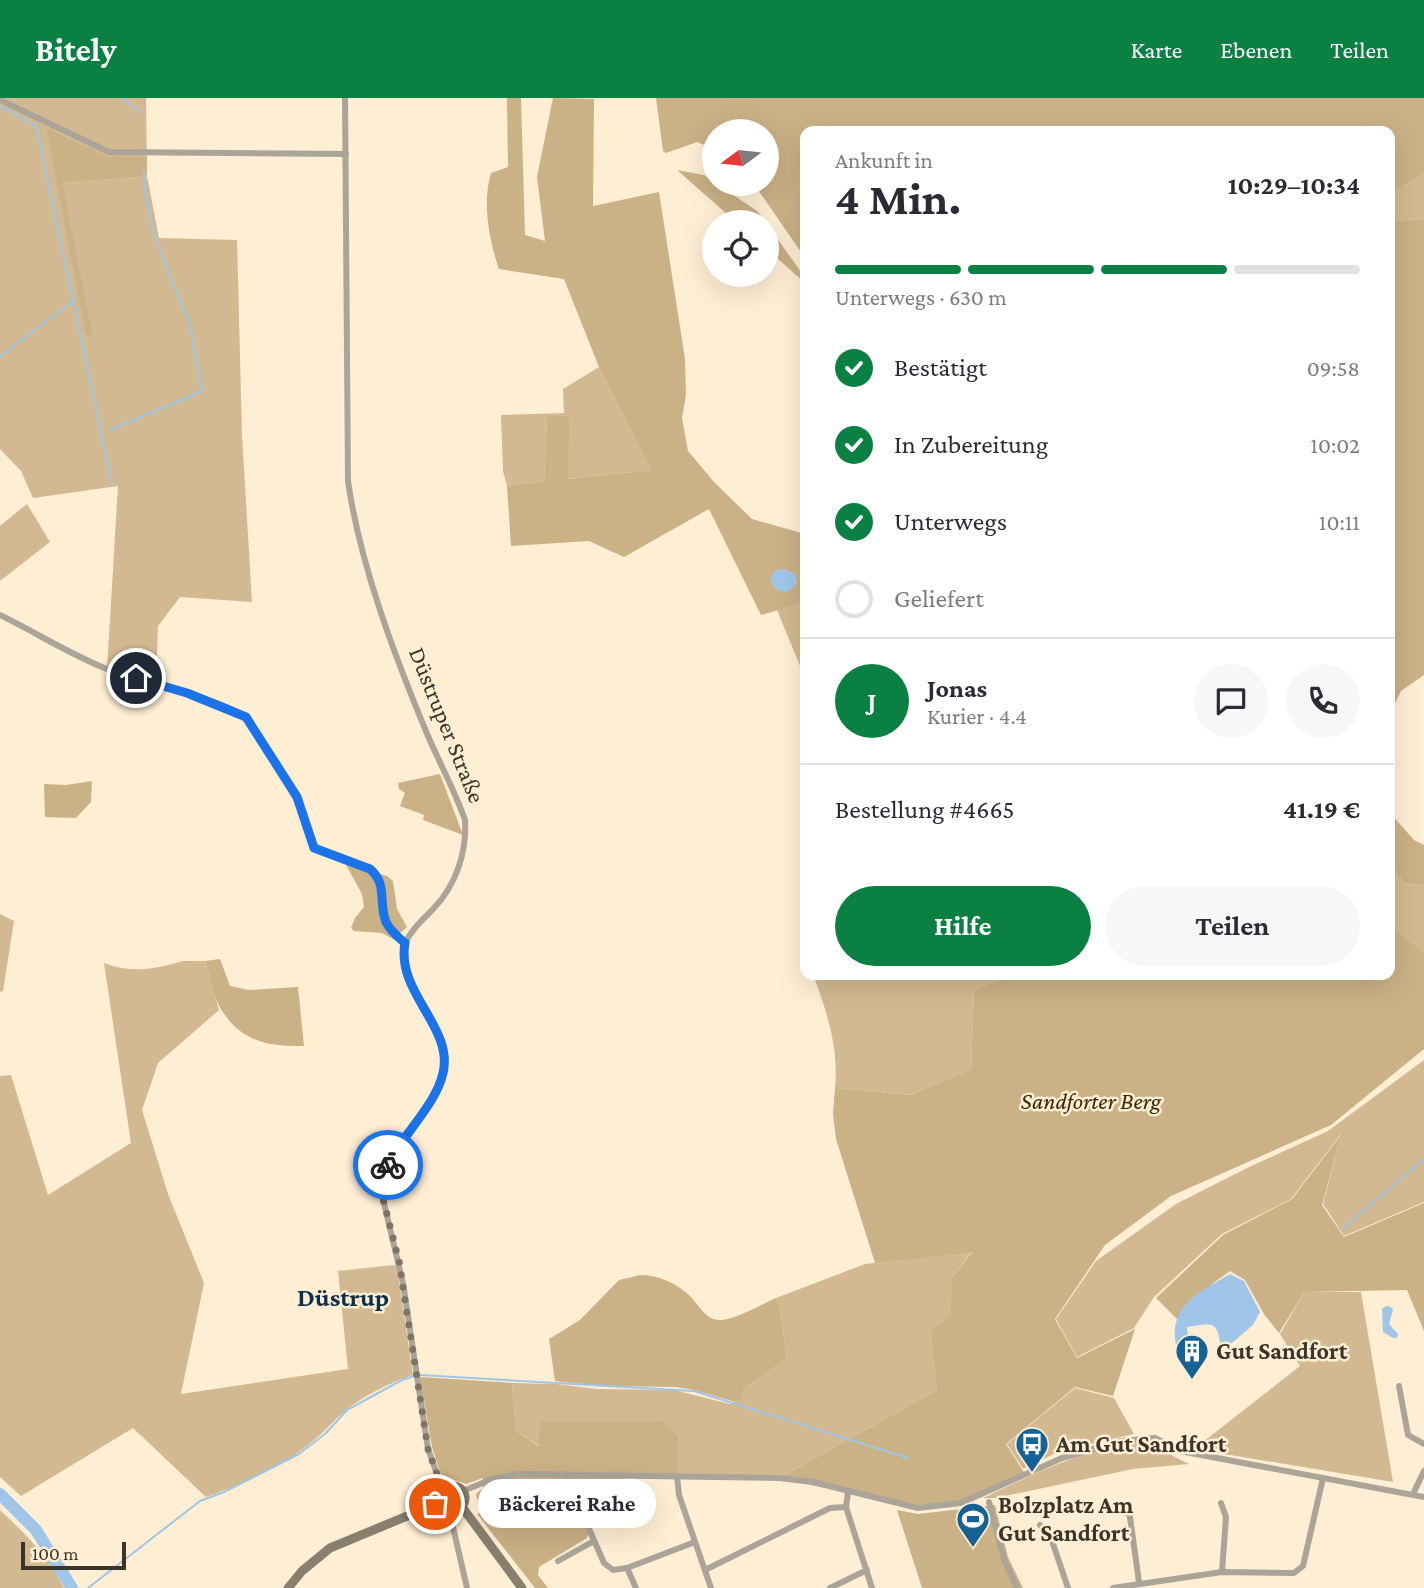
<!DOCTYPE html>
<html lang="de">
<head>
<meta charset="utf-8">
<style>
  body { margin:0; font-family:"Crimson Pro",serif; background:#f7f7f7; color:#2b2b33; height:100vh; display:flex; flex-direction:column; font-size:26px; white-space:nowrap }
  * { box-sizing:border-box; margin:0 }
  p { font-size:23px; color:#7c7c81 }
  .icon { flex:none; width:38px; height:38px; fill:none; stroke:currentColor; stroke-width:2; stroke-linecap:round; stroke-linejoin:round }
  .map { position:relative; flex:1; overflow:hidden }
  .side { position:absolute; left:800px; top:28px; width:595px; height:854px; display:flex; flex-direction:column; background:#fff; border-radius:14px; box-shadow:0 7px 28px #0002 }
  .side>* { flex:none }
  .needle { width:46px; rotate:255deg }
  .buttons { position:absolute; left:702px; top:21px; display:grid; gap:14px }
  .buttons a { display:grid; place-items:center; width:77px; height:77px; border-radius:50%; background:#fff; box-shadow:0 7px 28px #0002; font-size:35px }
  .scale { position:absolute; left:21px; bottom:18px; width:105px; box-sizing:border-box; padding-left:7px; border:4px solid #3a342a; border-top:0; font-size:19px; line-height:24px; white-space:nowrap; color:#3a342a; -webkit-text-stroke:5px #feeed4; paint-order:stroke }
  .pin { position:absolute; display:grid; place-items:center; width:60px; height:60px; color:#fff; margin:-30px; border:4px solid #fff; border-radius:50%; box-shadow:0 2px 7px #0007 }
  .courier { position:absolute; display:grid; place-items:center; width:70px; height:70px; margin:-35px; border:5px solid #1a73e8; border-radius:50%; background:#fff; color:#222; box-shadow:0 2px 9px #0007 }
  .bubble { position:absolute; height:49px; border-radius:24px; background:#fff; box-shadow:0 7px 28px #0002; font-size:23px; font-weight:700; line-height:49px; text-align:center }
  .head em { font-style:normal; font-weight:700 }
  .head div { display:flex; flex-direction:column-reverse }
  .head { display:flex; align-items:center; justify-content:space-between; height:119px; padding:0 35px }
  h1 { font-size:46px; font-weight:700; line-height:52px }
  .bar { display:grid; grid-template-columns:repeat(4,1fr); gap:10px 7px; align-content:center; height:84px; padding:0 35px }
  .bar i { height:9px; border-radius:5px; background:#e1e1e2 }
  .bar .active { background:#0b8043 }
  .bar p { grid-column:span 4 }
  .line { display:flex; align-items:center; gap:18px; padding:0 35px; border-top:2px solid #e1e1e2 }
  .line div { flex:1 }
  .round { display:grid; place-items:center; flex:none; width:74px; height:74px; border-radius:37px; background:#f7f7f7 }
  ol { padding:0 35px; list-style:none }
  li { display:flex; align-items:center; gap:21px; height:77px }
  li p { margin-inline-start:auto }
  li .icon { padding:7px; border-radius:50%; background:#0b8043; color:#fff; stroke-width:4 }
  li:last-child { color:#7c7c81 }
  li i { width:38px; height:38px; border:4px solid #e1e1e2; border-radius:50% }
  .primary-button { display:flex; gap:14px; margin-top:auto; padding:14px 35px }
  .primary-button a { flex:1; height:80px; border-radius:42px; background:#0b8043; color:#fff; font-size:28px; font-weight:700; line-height:80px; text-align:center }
  .primary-button a+a { background:#f7f7f7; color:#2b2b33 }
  header { display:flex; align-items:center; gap:42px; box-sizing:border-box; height:98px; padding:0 35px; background:#0b8043; color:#fff }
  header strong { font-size:33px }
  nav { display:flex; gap:38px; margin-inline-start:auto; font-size:24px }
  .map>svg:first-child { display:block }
  .green { fill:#d2b991 }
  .forest { fill:#cab186; fill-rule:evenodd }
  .water { fill:#9fc6e8 }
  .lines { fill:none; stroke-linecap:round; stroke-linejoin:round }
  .stream { stroke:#9fc6e8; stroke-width:2 }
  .river { stroke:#9fc6e8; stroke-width:12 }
  .street { stroke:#aaa499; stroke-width:6 }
  .secondary { stroke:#887f6f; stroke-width:9 }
  .done { stroke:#7f7566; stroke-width:7; stroke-dasharray:0 12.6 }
  .route { stroke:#1a73e8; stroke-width:9 }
  .labels { text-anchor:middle; stroke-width:5; stroke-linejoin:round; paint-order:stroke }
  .street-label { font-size:24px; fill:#3a342a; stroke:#feeed4 }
  .park-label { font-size:24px; font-style:italic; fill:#392703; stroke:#feeed4 }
  .poi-label { font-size:24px; font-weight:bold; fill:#3a342a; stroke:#feeed4; text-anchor:start }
  .neighbourhood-label { font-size:26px; font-weight:bold; fill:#0c2e47; stroke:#feeed4 }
</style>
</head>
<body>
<header>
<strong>Bitely</strong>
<nav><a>Karte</a><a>Ebenen</a><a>Teilen</a></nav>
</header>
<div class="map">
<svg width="1424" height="1490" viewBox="0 0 1424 1490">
  <rect width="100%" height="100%" fill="#feeed4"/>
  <!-- green -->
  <g class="green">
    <polygon points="0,0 146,0 147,78 159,140 237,142 242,337 252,504 180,499 158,528 156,586 107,571 118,388 33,400 21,373 0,351"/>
    <polygon points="1424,76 1424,121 1390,123 1390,95"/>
    <polygon points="599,269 653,372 567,381 568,317 547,320 544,383 507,388 503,373 501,317 564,315 563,291"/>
    <polygon points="27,406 50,444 0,483 0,428"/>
    <polygon points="805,504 805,580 777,512"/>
    <polygon points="1390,767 1405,785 1424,788 1424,853 1402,838 1390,825"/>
    <polygon points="0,816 14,823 3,893 0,894"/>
    <path d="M183,863h22l14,49 -61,53 -16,47 26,84 36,89 -23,111 167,-25 -10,-98 56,-6 3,2 16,108c-20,6 -51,22 -67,35 -15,13 -27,28 -44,40 -22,16 -70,38 -96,47l-73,-69 -112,68 -21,-19v-401l11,-1 37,120 83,-52 -27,-180c29,11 50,6 79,-2z"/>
    <path d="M813,877h197l-36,15 -3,79 -60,26 -76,-7c4,-39 -8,-77 -22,-113z"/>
    <polygon points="1424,962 1424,1104 1344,1138 1323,1106 1341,1036 1291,1101 1222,1136 1154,1199 1134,1230 1077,1259 1056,1221 1096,1163 1176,1106 1249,1069 1328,1033"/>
    <polygon points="972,1153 952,1180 952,1218 930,1232 937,1292 779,1380 677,1378 540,1323 540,1348 516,1333 512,1285 556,1286 597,1291 674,1292 730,1306 739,1302 744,1290 787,1261 780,1210 776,1200 865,1166"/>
    <polygon points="1304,1194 1361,1194 1393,1384 1194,1351 1300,1268 1280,1236"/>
    <polygon points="1075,1290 1114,1300 1134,1336 1060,1353 1023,1371 1007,1346"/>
    <path d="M1136,1345l13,1 40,20 -56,5 -137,29h-13c48,-22 100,-50 153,-55z"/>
    <path d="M0,1412c24,23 50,47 64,78h-64z"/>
  </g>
  <!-- forest -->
  <g class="forest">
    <path d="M507,0h14l4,137 20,6 -8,-64 16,-79 41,1 -1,107 66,-14 26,167 1,36 -4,23 6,33 26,31 38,37 53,15v68l-44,13 -52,-106 -85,48 -35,-16 -78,5 -4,-60 37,-5 3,-64 22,-2 -1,64 84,-9 -53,-103 -35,-88 -65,-10c-10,-29 -17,-66 -8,-96l17,-6zM783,471l12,5 1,9 -10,9z"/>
    <polygon points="656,0 1424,0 1424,76 1390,95 1390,33 805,33 805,160 754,86 766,86 766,33 714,33 714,51 697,44 666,55 663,53"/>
    <polygon points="49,31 107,59 147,59 147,78 62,84 92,236 86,237 47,33"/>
    <polygon points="677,72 704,77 757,113 766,124 736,124"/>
    <polygon points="1424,121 1424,577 1401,593 1390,615 1390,123"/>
    <polygon points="766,125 799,171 805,185 767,151"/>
    <polygon points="440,676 463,737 423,722 424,717 400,708 405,695 399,691 398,685"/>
    <polygon points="92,683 91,704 76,720 45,719 44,686 66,687"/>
    <polygon points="1390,715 1414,742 1424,747 1424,788 1405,785 1390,767"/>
    <polygon points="345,765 387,778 393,783 397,811 407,829 393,841 382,835 354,833 351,830 355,820 364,809 362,796"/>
    <polygon points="1390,825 1402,838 1424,853 1424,951 1331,1027 1171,1098 1105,1147 1055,1221 1077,1260 1135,1231 1113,1298 1075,1289 1006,1346 1025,1376 961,1405 918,1410 779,1380 937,1292 930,1232 951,1218 952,1180 972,1154 875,1165 836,1041 833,1016 835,990 911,997 971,971 974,892 1010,877 1390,877"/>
    <path d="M220,861l10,27 19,4 49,-3 6,59c-36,0 -63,-4 -83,-37 -8,-13 -11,-33 -16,-48z"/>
    <polygon points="1341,1037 1322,1107 1344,1139 1424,1105 1424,1233 1407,1192 1304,1194 1279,1235 1264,1216 1245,1182 1230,1173 1212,1186 1179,1223 1156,1200 1223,1137 1292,1101"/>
    <path d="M640,1177c19,0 36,8 50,21 8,8 16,24 29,24 14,1 43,-16 57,-22l4,10 7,51 -43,29 -4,12 -5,2 -41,-12 -18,-3 -78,-1 -43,-5 -6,-42 31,-19 39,-40z"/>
    <polygon points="420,1279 512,1285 516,1333 539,1348 540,1323 661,1323 678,1338 677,1378 624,1377 625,1419 591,1429 587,1440 539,1469 538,1477 548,1490 535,1490 477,1416 481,1414 476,1396 483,1390 483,1380 466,1386 441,1377 432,1349"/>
    <polygon points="995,1407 1008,1459 1023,1490 922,1490 897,1412 918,1416"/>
  </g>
  <!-- water -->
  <g class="water">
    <polygon points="783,471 795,476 797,481 792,491 786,494 775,491 770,480 776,472"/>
    <path d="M1230,1176l14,7 16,31 -7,13 -27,23 -6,-5c-3,-25 -12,-19 -33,-16 1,12 5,19 -9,25 -13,-44 18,-58 52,-78z"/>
    <polygon points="1386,1208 1391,1209 1393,1212 1389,1226 1398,1236 1397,1240 1393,1240 1383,1234 1382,1211"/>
  </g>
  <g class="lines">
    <!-- stream -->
    <g class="stream">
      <polyline points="122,0 142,15"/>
      <polyline points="0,8 36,28 112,386"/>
      <polyline points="0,258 73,203"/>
      <polyline points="110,332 202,293 189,223 170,179 152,129 145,93 144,73"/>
      <polyline points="1342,1131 1424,1061"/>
      <polyline points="420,1277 694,1293 908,1360"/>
      <polyline points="88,1490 200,1403 224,1394 299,1356 325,1336 347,1312 402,1282 414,1278"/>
    </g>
    <!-- river -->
    <polyline class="river" points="0,1396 36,1432 72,1490"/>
    <!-- street -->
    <g class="street">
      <path d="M345,0l3,383c12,84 47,176 80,255 12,28 27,55 37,84 2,32 -9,65 -31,88 -10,11 -25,23 -29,37 -12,41 40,78 39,119 -1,41 -57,79 -63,127l22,92 25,166 9,25 8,14"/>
      <polyline points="0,2 109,54 346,56"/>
      <path d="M0,517c35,17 71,40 107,54 45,18 96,23 139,48l51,80 17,51 56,21c18,15 8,34 16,53 4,8 12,15 19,21"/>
      <polyline points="1399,1288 1408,1337 1424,1346"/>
      <polyline points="565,1376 604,1465 613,1472 627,1470 695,1444"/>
      <polyline points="677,1378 679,1397 711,1490"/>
      <polyline points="463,1393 492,1381 519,1376 779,1380 813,1384 918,1410 961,1405 1062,1360 1121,1343 1155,1340 1180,1353 1424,1399"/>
      <polyline points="848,1394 846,1409 872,1490"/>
      <polyline points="1413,1396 1424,1373"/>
      <polyline points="989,1404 1004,1461 1017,1490"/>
      <polyline points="1221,1405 1226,1419 1222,1474"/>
      <polyline points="1124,1410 1130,1419 1139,1484"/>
      <polyline points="449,1412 467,1490"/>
      <polyline points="1040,1427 1050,1437 1068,1490"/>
      <polyline points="558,1463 594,1443"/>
      <polyline points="627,1470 636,1490"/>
      <polyline points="705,1472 830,1410 846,1409"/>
      <polyline points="830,1490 867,1472"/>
      <polyline points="1113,1490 1222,1474 1294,1475 1303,1468 1323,1380"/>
    </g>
    <!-- secondary -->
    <g class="secondary">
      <circle cx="453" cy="1400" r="12"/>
      <polyline points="462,1409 522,1490"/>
      <polyline points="288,1490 302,1473 330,1450 441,1404"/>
    </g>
  </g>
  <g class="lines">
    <!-- done -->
    <polyline class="done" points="388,1067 383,1079 381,1093 399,1163 428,1351 437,1376 445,1390 441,1396 441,1404 435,1406"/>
    <!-- route -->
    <path class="route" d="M136,580l51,15 59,24 51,80 17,51 56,21c18,15 8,34 16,53 4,9 12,15 19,21 -9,50 49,84 38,130 -7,32 -41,62 -55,92"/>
  </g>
  <!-- icons -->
  <defs>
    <symbol id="building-pin" viewBox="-11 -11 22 30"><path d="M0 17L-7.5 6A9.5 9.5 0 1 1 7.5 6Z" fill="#176295" stroke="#feeed4"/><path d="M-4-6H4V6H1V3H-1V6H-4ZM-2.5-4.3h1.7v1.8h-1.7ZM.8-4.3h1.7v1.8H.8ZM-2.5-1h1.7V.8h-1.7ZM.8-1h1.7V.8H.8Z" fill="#fff"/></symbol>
    <symbol id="bus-pin" viewBox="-11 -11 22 30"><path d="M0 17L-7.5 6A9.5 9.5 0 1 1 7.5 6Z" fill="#176295" stroke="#feeed4"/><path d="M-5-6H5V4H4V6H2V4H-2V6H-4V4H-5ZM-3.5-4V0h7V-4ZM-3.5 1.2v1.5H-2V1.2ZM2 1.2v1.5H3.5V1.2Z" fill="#fff"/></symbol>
    <symbol id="stadium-pin" viewBox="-11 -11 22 30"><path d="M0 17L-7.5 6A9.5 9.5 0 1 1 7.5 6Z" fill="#176295" stroke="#feeed4"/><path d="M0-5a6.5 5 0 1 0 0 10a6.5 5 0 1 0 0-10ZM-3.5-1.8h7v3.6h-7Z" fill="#fff"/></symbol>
  </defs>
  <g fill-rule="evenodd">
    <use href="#building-pin" x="1173" y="1234" width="38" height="52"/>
    <use href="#bus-pin" x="1013" y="1327" width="38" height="52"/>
    <use href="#stadium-pin" x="954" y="1402" width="38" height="52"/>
  </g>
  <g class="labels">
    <!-- street labels -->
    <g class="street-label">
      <text transform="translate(447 627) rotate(68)" y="8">Düstruper Straße</text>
    </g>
    <!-- park labels -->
    <g class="park-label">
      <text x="1091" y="1011">Sandforter Berg</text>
    </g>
    <!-- poi labels -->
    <g class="poi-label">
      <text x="1216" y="1261">Gut Sandfort</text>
      <text x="1056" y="1354">Am Gut Sandfort</text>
      <text x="998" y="1415">Bolzplatz Am<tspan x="998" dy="28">Gut Sandfort</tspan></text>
    </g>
    <!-- neighbourhood labels -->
    <g class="neighbourhood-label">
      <text x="343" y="1208">Düstrup</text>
    </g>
  </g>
</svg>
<div class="buttons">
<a><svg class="needle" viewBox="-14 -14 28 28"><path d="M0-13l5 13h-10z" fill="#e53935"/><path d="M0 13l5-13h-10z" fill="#7c7c81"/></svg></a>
<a><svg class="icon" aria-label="locate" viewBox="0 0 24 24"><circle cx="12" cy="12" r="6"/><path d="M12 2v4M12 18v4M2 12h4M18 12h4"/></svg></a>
</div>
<div class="scale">100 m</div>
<div class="pin" style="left:435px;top:1406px;background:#ea580c"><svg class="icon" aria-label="bag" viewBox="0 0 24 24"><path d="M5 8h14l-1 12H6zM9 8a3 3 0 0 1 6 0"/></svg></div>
<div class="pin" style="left:136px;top:580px;background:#1f2937"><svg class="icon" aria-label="home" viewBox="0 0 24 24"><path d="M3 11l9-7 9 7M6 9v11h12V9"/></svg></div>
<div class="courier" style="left:388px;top:1067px"><svg class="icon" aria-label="bike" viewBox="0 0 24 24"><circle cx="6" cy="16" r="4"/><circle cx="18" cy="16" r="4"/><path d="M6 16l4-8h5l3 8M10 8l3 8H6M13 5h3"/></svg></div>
<div class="bubble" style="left:478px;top:1381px;width:178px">Bäckerei Rahe</div>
<section class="side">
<div class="head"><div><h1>4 Min.</h1><p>Ankunft in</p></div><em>10:29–10:34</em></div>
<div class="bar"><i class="active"></i><i class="active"></i><i class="active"></i><i></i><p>Unterwegs · 630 m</p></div>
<ol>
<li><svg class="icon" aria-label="check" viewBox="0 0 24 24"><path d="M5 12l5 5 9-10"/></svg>Bestätigt<p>09:58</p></li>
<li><svg class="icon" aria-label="check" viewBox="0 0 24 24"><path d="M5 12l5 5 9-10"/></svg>In Zubereitung<p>10:02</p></li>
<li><svg class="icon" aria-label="check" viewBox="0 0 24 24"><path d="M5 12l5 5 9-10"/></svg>Unterwegs<p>10:11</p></li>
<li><i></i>Geliefert</li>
</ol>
<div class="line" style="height:126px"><b class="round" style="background:#0b8043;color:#fff">J</b><div><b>Jonas</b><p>Kurier · 4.4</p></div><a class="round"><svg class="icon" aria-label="chat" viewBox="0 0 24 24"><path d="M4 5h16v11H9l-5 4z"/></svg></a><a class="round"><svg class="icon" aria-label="phone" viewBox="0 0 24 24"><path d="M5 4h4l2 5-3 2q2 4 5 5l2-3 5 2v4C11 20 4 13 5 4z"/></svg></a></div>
<div class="line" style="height:91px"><div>Bestellung #4665</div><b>41.19 €</b></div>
<div class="primary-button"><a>Hilfe</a><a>Teilen</a></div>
</section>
</div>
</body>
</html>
